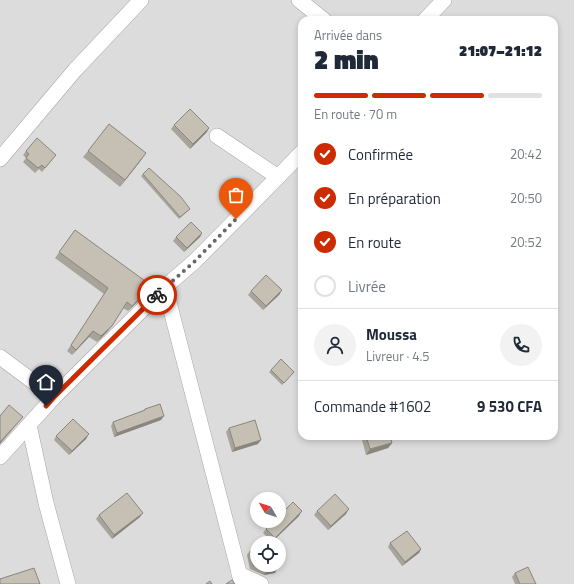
<!DOCTYPE html>
<html lang="fr">
<head>
<meta charset="utf-8">
<style>
  body { margin:0; font-family:"Titillium Web",sans-serif; background:#f2f2f3; color:#1f2937; height:100vh; display:flex; flex-direction:column; font-size:15px; white-space:nowrap }
  * { box-sizing:border-box; margin:0 }
  p { font-size:13px; color:#747a83 }
  .icon { flex:none; width:22px; height:22px; fill:none; stroke:currentColor; stroke-width:2; stroke-linecap:round; stroke-linejoin:round }
  .map { position:relative; flex:1; overflow:hidden }
  .details { position:absolute; left:298px; top:16px; width:260px; height:424px; display:flex; flex-direction:column; background:#fff; border-radius:12px; box-shadow:0 2px 6px #0003 }
  .details>* { flex:none }
  .needle { width:26px; rotate:309deg }
  .fabs { position:absolute; left:250px; top:492px; display:grid; gap:8px }
  .fabs a { display:grid; place-items:center; width:36px; height:36px; border-radius:50%; background:#fff; box-shadow:0 2px 6px #0003; font-size:20px }
  .pin { position:absolute; display:grid; place-items:center; width:34px; height:34px; color:#fff; margin:-41px -17px; border-radius:50% 50% 50% 0; rotate:-45deg; box-shadow:0 0 4px #0007 }
  .pin .icon { rotate:45deg }
  .courier { position:absolute; display:grid; place-items:center; width:40px; height:40px; margin:-20px; border:3px solid #cd2c00; border-radius:50%; background:#fff; color:#222; box-shadow:0 1px 5px #0007 }
  .summary em { font-style:normal; font-weight:800 }
  .summary div { display:flex; flex-direction:column-reverse }
  .summary { display:flex; align-items:center; justify-content:space-between; height:68px; padding:0 16px }
  h1 { font-size:26px; font-weight:800; line-height:30px }
  .bar { display:grid; grid-template-columns:repeat(4,1fr); gap:6px 4px; align-content:center; height:48px; padding:0 16px }
  .bar i { height:5px; border-radius:3px; background:#e0e1e3 }
  .bar .on { background:#cd2c00 }
  .bar p { grid-column:span 4 }
  .line { display:flex; align-items:center; gap:10px; padding:0 16px; border-top:1px solid #e0e1e3 }
  .line div { flex:1 }
  .round { display:grid; place-items:center; flex:none; width:42px; height:42px; border-radius:21px; background:#f2f2f3 }
  ol { padding:0 16px; list-style:none }
  li { display:flex; align-items:center; gap:12px; height:44px }
  li p { margin-inline-start:auto }
  li .icon { padding:4px; border-radius:50%; background:#cd2c00; color:#fff; stroke-width:4 }
  li:last-child { color:#747a83 }
  li i { width:22px; height:22px; border:2px solid #e0e1e3; border-radius:50% }
  .map>svg:first-child { display:block }
  .residential { fill:#dddcdc; fill-rule:evenodd }
  .lines { fill:none; stroke-linecap:round; stroke-linejoin:round }
  .minor-casing { stroke:#a6a6a6; stroke-width:16 }
  .minor { stroke:#fff; stroke-width:15 }
  .wall { fill:#a9a49b }
  .shaded-wall { fill:#8a867e }
  .building { fill:#c5bfb4; stroke:#8a867e }
  .done { stroke:#686864; stroke-width:4; stroke-dasharray:0 7.2 }
  .route { stroke:#cd2c00; stroke-width:5 }
</style>
</head>
<body>
<div class="map">
<svg width="574" height="584" viewBox="0 0 574 584">
  <rect width="100%" height="100%" fill="#f0efe4"/>
  <!-- residential -->
  <path class="residential" d="M0,0h574v584h-574zM302,20h252v416h-252zM257,499h22v22h-22zM257,543h22v22h-22z"/>
  <g class="lines">
    <defs>
      <g id="minor">
        <polyline points="299,0 324,20"/>
        <polyline points="425,20 444,0"/>
        <polyline points="217,136 278,177"/>
        <polyline points="0,159 75,70 141,0"/>
        <polyline points="165,287 242,584"/>
        <polyline points="0,357 54,397"/>
        <polyline points="29,425 46,503 68,584"/>
        <polyline points="0,457 54,397 165,287 195,261 278,177 302,152"/>
        <polyline points="239,574 261,584"/>
      </g>
    </defs>
    <!-- minor casing -->
    <use href="#minor" class="minor-casing"/>
    <!-- minor -->
    <use href="#minor" class="minor"/>
  </g>
  <!-- wall -->
  <g class="wall">
    <polygon points="174,125 207,132 190,149 171,129"/>
    <polygon points="26,151 53,159 42,172 39,169 35,173 23,162 26,158 23,155"/>
    <polygon points="88,151 142,159 120,187 83,157"/>
    <polygon points="143,174 190,209 188,211 179,219 141,176"/>
    <polygon points="75,230 148,291 128,311 123,308 108,331 97,342 89,337 72,355 67,351 104,294 55,258"/>
    <polygon points="202,233 200,237 184,252 173,241 176,237"/>
    <polygon points="282,290 279,295 263,310 248,295 251,291"/>
    <polygon points="271,370 294,372 282,385 269,372"/>
    <polygon points="145,409 161,420 114,437 111,426 113,422 143,411"/>
    <polygon points="229,428 258,444 232,452 226,432"/>
    <polygon points="56,436 86,439 69,455 54,440"/>
    <polygon points="361,436 400,436 390,439 392,443 388,448 366,455"/>
    <polygon points="317,511 346,514 328,530 314,515"/>
    <polygon points="99,515 140,517 112,539 96,519"/>
    <polygon points="299,516 272,542 263,533 266,529"/>
    <polygon points="390,543 421,549 419,553 402,566 388,547"/>
    <polygon points="250,551 277,568 275,573 264,575 250,569 247,555"/>
    <polygon points="515,573 536,584 515,584 512,577"/>
  </g>
  <!-- shaded-wall -->
  <g class="shaded-wall">
    <polygon points="209,128 207,132 190,149 193,144"/>
    <polygon points="146,153 142,159 120,187 125,180"/>
    <polygon points="202,233 200,237 184,252 187,248"/>
    <polygon points="152,286 148,291 128,311 132,306"/>
    <polygon points="282,290 279,295 263,310 266,306"/>
    <polygon points="112,326 108,331 97,342 101,336"/>
    <polygon points="93,331 89,337 72,355 76,350"/>
    <polygon points="164,416 161,420 114,437 117,433"/>
    <polygon points="23,417 18,423 0,444 0,442"/>
    <polygon points="89,434 86,439 69,455 72,451"/>
    <polygon points="388,436 400,436 385,440"/>
    <polygon points="261,440 258,444 232,452 235,448"/>
    <polygon points="392,443 388,448 366,455 370,449"/>
    <polygon points="349,509 346,514 328,530 331,526"/>
    <polygon points="302,511 299,516 272,542 275,538"/>
    <polygon points="143,513 140,517 112,539 114,535"/>
    <polygon points="421,549 419,553 402,566 405,562"/>
    <polygon points="277,568 275,573 264,575 267,571"/>
  </g>
  <!-- building -->
  <g class="building">
    <polygon points="190,109 209,128 193,144 174,125"/>
    <polygon points="109,124 146,153 125,180 88,151"/>
    <polygon points="37,138 56,155 45,168 42,165 38,168 26,158 29,154 26,151"/>
    <polygon points="149,168 181,197 190,209 180,217 143,174"/>
    <polygon points="191,222 202,233 187,248 176,237"/>
    <polygon points="75,230 152,286 132,306 127,302 112,326 101,336 93,331 76,350 71,345 108,288 59,252"/>
    <polygon points="266,275 282,290 266,306 251,291"/>
    <polygon points="281,359 294,372 284,383 271,370"/>
    <polygon points="160,404 164,416 117,433 113,422 145,410 145,409"/>
    <polygon points="9,405 23,417 0,442 0,416"/>
    <polygon points="73,419 89,434 72,451 56,436"/>
    <polygon points="255,420 261,440 235,448 229,428"/>
    <polygon points="366,436 390,436 392,443 370,449"/>
    <polygon points="127,493 143,513 114,535 99,515"/>
    <polygon points="335,494 349,509 331,526 317,511"/>
    <polygon points="293,502 302,511 275,538 266,529 274,521 279,521 279,516"/>
    <polygon points="407,531 421,549 405,562 390,543"/>
    <polygon points="257,549 257,565 277,565 277,568 267,571 253,565 250,551"/>
    <polygon points="528,567 536,584 520,584 515,573"/>
    <polygon points="34,568 40,584 0,584 0,579"/>
    <polygon points="232,580 235,584 226,584"/>
    <polygon points="210,581 212,584 206,584"/>
  </g>
  <g class="lines">
    <!-- done -->
    <polyline class="done" points="157,295 195,261 236,219"/>
    <!-- route -->
    <polyline class="route" points="46,406 54,397 157,295"/>
  </g>
</svg>
<div class="fabs">
<a><svg class="needle" viewBox="-14 -14 28 28"><path d="M0-13l5 13h-10z" fill="#e53935"/><path d="M0 13l5-13h-10z" fill="#747a83"/></svg></a>
<a><svg class="icon" aria-label="locate" viewBox="0 0 24 24"><circle cx="12" cy="12" r="6"/><path d="M12 2v4M12 18v4M2 12h4M18 12h4"/></svg></a>
</div>
<div class="pin" style="left:236px;top:219px;background:#ea580c"><svg class="icon" aria-label="bag" viewBox="0 0 24 24"><path d="M5 8h14l-1 12H6zM9 8a3 3 0 0 1 6 0"/></svg></div>
<div class="pin" style="left:46px;top:406px;background:#1f2937"><svg class="icon" aria-label="home" viewBox="0 0 24 24"><path d="M3 11l9-7 9 7M6 9v11h12V9"/></svg></div>
<div class="courier" style="left:157px;top:295px"><svg class="icon" aria-label="bike" viewBox="0 0 24 24"><circle cx="6" cy="16" r="4"/><circle cx="18" cy="16" r="4"/><path d="M6 16l4-8h5l3 8M10 8l3 8H6M13 5h3"/></svg></div>
<section class="details">
<div class="summary"><div><h1>2 min</h1><p>Arrivée dans</p></div><em>21:07–21:12</em></div>
<div class="bar"><i class="on"></i><i class="on"></i><i class="on"></i><i></i><p>En route · 70 m</p></div>
<ol>
<li><svg class="icon" aria-label="check" viewBox="0 0 24 24"><path d="M5 12l5 5 9-10"/></svg>Confirmée<p>20:42</p></li>
<li><svg class="icon" aria-label="check" viewBox="0 0 24 24"><path d="M5 12l5 5 9-10"/></svg>En préparation<p>20:50</p></li>
<li><svg class="icon" aria-label="check" viewBox="0 0 24 24"><path d="M5 12l5 5 9-10"/></svg>En route<p>20:52</p></li>
<li><i></i>Livrée</li>
</ol>
<div class="line" style="height:72px"><a class="round"><svg class="icon" aria-label="person" viewBox="0 0 24 24"><circle cx="12" cy="8" r="4"/><path d="M4 21q1-7 8-7t8 7"/></svg></a><div><b>Moussa</b><p>Livreur · 4.5</p></div><a class="round"><svg class="icon" aria-label="phone" viewBox="0 0 24 24"><path d="M5 4h4l2 5-3 2q2 4 5 5l2-3 5 2v4C11 20 4 13 5 4z"/></svg></a></div>
<div class="line" style="height:52px"><div>Commande #1602</div><b>9 530 CFA</b></div>
</section>
</div>
</body>
</html>
